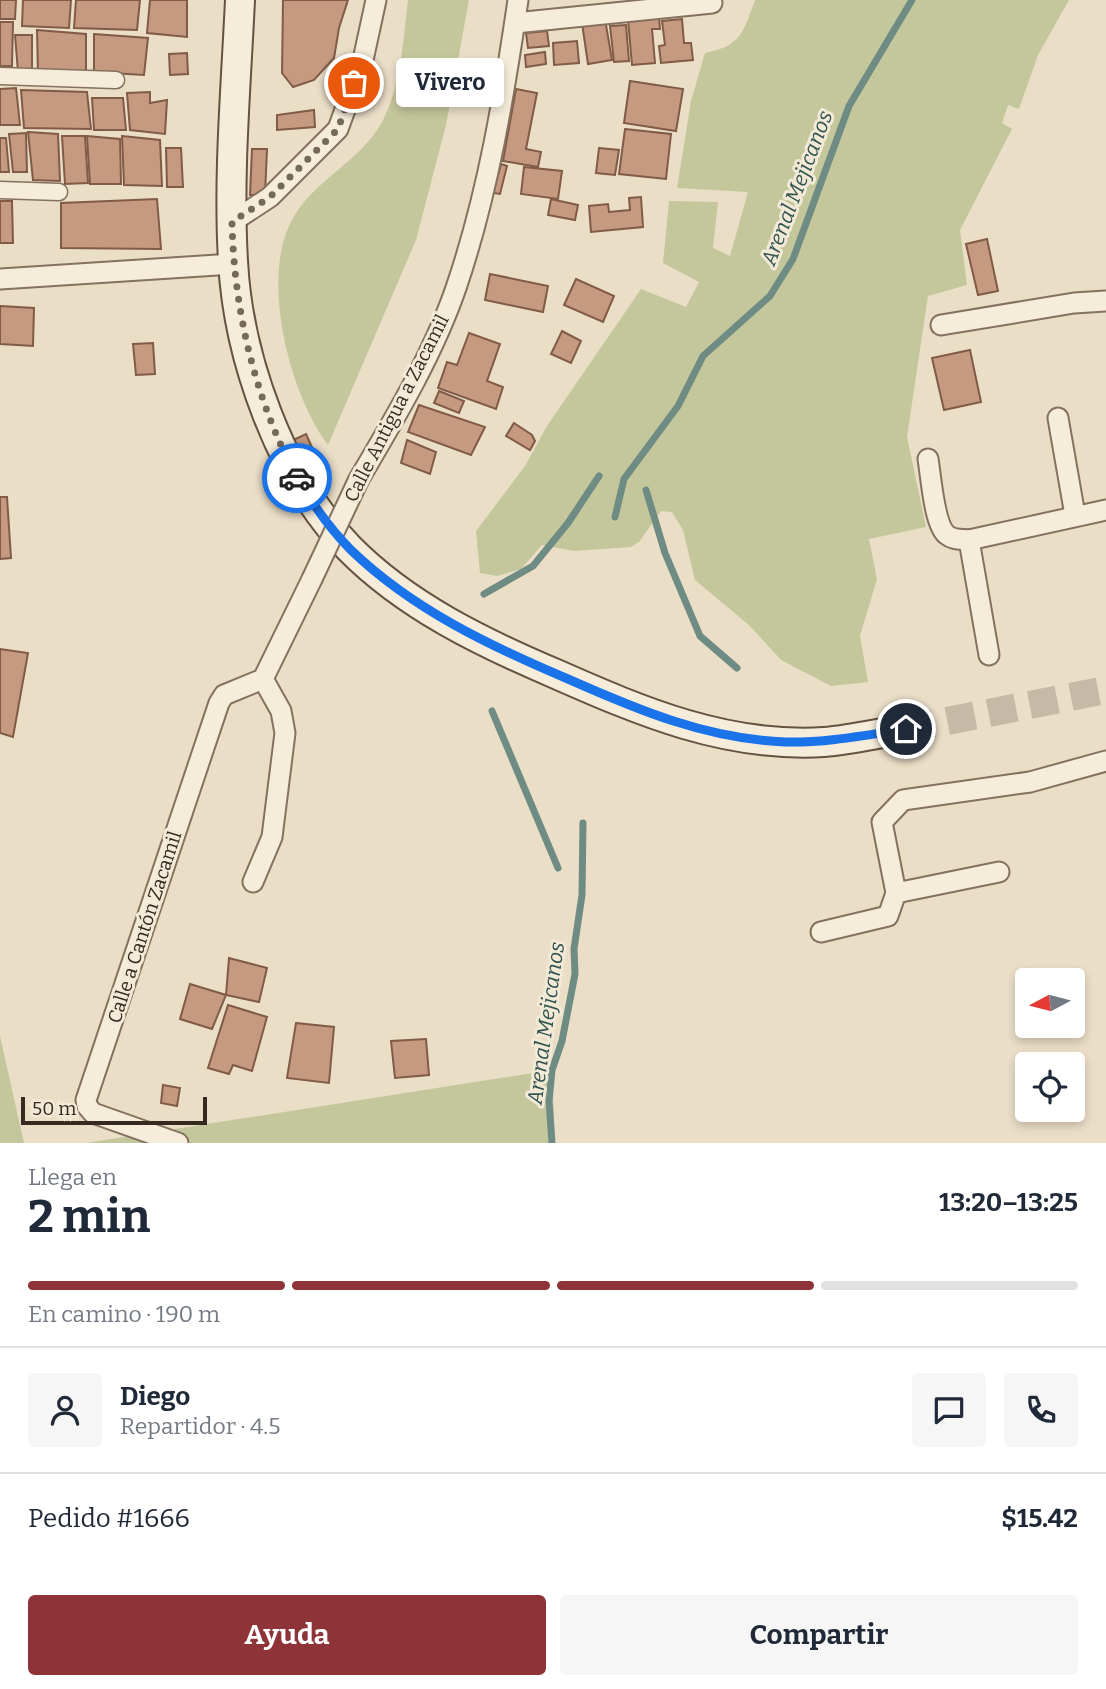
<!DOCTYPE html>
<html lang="es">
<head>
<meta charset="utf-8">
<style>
  body { margin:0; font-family:Bitter,serif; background:#f6f6f7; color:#1f2937; height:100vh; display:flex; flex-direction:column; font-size:26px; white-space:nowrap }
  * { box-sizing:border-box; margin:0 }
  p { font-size:23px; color:#747a83 }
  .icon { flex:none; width:38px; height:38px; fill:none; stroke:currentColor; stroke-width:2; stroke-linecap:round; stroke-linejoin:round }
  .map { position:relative; height:1143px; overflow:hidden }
  .details { display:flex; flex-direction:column; background:#fff; flex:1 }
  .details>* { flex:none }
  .needle { width:46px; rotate:263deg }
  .fabs { position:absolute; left:1015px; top:968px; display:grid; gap:14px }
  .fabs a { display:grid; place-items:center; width:70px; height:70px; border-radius:7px; background:#fff; box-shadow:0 4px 10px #0003; font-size:35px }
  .scale { position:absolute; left:21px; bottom:18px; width:186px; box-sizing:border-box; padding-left:7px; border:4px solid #362a20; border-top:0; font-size:19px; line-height:24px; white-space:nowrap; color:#362a20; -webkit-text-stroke:5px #f2e9d6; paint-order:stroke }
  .pin { position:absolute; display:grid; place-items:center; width:60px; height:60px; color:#fff; margin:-30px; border:4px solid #fff; border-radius:50%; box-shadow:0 2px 7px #0007 }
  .courier { position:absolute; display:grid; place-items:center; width:70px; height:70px; margin:-35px; border:5px solid #1a73e8; border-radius:50%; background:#fff; color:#222; box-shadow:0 2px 9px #0007 }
  .bubble { position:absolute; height:49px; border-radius:7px; background:#fff; box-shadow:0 4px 10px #0003; font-size:23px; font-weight:700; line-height:49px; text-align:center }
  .summary em { font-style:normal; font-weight:700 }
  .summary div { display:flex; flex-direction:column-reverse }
  .summary { display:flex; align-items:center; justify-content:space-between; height:119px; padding:0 28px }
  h1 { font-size:46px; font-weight:700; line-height:52px }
  .bar { display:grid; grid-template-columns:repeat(4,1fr); gap:10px 7px; align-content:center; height:84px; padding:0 28px }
  .bar i { height:9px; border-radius:5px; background:#e0e1e3 }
  .bar .current { background:#8e3438 }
  .bar p { grid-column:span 4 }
  .line { display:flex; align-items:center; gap:18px; padding:0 28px; border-top:2px solid #e0e1e3 }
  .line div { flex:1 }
  .round { display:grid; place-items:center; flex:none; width:74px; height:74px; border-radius:7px; background:#f6f6f7 }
  .primary-button { display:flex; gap:14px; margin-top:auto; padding:14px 28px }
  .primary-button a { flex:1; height:80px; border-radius:7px; background:#8e3438; color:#fff; font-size:28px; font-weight:700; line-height:80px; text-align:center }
  .primary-button a+a { background:#f6f6f7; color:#1f2937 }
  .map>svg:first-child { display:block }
  .green { fill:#c4c79c }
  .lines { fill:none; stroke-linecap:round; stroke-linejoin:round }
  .stream { stroke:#6f8c84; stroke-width:7 }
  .building { fill:#c59a80; stroke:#815b46; stroke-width:2 }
  .secondary-tunnel { stroke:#c6baa6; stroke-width:28; stroke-dasharray:28 14; stroke-linecap:butt }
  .pedestrian-casing { stroke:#84715e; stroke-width:19 }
  .minor-casing { stroke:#84715e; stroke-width:23 }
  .secondary-casing { stroke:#665241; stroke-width:32 }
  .pedestrian { stroke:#f6ecda; stroke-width:16 }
  .minor { stroke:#f6ecda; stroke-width:19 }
  .secondary { stroke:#f6ecda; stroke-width:28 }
  .minor-bridge-casing { stroke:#84715e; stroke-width:23; stroke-linecap:butt }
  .minor-bridge { stroke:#f6ecda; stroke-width:19 }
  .done { stroke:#75695a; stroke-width:7; stroke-dasharray:0 12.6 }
  .route { stroke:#1a73e8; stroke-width:9 }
  .labels { text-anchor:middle; stroke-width:6; stroke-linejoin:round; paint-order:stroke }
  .street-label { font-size:19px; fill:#362a20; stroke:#f2e9d6 }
  .water-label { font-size:21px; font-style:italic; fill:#315450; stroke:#f2e9d6 }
</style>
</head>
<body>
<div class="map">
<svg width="1106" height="1143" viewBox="0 0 1106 1143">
  <rect width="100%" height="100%" fill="#eadec7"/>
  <!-- green -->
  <g class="green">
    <path d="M408,0h61l-23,125 -30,115 -88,205c-39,-52 -71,-173 -32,-232 23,-35 64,-53 85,-89 20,-36 22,-84 27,-124z"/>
    <path d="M755,0h314l-31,55 -19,54 -11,-4 -6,18 10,6 -52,101 7,55 -39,11 -21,141 19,90 -57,12 8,40 -17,57 8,46 -37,4 -50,-26 -31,-34 -55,-46 -12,-50 -11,-18 -11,-1 -22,31 -8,5 -57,4 -32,-6 -21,24 -24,7 -17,-3 -4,-42 49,-65 22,-40 94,-137 45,18 13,-25 -36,-19 6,-62 49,1 -5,46 17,8 18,-64 -71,-4 14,-87 14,-48c36,-7 38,-20 50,-53z"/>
    <polygon points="0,1036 24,1143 0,1143"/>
    <polygon points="552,1070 555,1143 86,1143"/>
  </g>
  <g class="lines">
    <!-- stream -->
    <g class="stream">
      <polyline points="646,490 665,553 700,636 737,668"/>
      <polyline points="615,517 624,479 678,406 703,356 770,296 793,259 849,106 912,0"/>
      <polyline points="484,594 533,566 568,523 599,476"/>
      <polyline points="492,711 558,868"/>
      <polyline points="552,1143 549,1101 552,1070 562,1041 575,974 574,949 582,895 583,823"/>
    </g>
  </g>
  <!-- building -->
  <g class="building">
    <polygon points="0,0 16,0 15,19 0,19"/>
    <polygon points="23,0 71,0 69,28 22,26"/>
    <polygon points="76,0 140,0 137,30 74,28"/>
    <polygon points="150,0 187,0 187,37 147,33"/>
    <polygon points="283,0 348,0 339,28 334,58 314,80 293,87 282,73"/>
    <polygon points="659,17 660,29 652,29 655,63 632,65 628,20"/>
    <polygon points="605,19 612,60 588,64 582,23"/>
    <polygon points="682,19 684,43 691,43 693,60 661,63 659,46 665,45 662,21"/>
    <polygon points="0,22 13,22 12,66 2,66 0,73"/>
    <polygon points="626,25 629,61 614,62 610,26"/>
    <polygon points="37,30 86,34 86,75 38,74"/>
    <polygon points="547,31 549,46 528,48 526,33"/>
    <polygon points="94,34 148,38 144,75 94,72"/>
    <polygon points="15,35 32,35 32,72 18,72"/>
    <polygon points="577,41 579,63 554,65 553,43"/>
    <polygon points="545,52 546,64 526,67 525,55"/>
    <polygon points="187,53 188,74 170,75 169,54"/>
    <polygon points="630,81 683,89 676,131 624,123"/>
    <polygon points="16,88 20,125 0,125 0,89"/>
    <polygon points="516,89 537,93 526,149 541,152 538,167 503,161"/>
    <polygon points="21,90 87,92 91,129 24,128"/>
    <polygon points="150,92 150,103 167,100 165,134 130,130 127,93"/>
    <polygon points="92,98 123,98 126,130 94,130"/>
    <polygon points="314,110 315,127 277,130 277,115"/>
    <polygon points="625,129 671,134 666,179 619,174"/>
    <polygon points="28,132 58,134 60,181 33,180"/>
    <polygon points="26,133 27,172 13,172 9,134"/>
    <polygon points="62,136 85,136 88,183 65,184"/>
    <polygon points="87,136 120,139 121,184 90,184"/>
    <polygon points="122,136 160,140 162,186 124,185"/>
    <polygon points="0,138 6,138 9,172 0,172"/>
    <polygon points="166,148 181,148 183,187 167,187"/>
    <polygon points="599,148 619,150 615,175 596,173"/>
    <polygon points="252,149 267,149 265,195 250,195"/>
    <polygon points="501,164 507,166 500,194 493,193"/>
    <polygon points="524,167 562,171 558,199 521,194"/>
    <polygon points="641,197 643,227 591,232 589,206 608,204 609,212 630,210 629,198"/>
    <polygon points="157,199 161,249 61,248 61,203"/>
    <polygon points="551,199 578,205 575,220 548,215"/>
    <polygon points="0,201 12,201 13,243 0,243"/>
    <polygon points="987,239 998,291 978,295 966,244"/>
    <polygon points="490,274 548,286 543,312 485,300"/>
    <polygon points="576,279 614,296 603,322 564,305"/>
    <polygon points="0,306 34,308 33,346 0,344"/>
    <polygon points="562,331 581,341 571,363 551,354"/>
    <polygon points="469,333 500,344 487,381 503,387 496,409 438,388 447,362 457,365"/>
    <polygon points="153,343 155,374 136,375 133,344"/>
    <polygon points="970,350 981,402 944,410 932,358"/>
    <polygon points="439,391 464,401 459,413 434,403"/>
    <polygon points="419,405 485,427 471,455 408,432"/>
    <polygon points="514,423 532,435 535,441 530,450 506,436"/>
    <polygon points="306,434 318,461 303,468 291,441"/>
    <polygon points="407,440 436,452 430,474 401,463"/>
    <polygon points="0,497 7,497 11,558 0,559"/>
    <polygon points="0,649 28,653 13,737 0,733"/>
    <polygon points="229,958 267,968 259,1002 226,995"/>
    <polygon points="190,984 226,995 212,1029 180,1019"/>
    <polygon points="228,1005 267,1017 252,1071 233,1065 229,1074 208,1068"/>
    <polygon points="296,1023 334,1027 329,1083 287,1078"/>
    <polygon points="426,1039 429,1075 395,1078 391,1041"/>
    <polygon points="163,1085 180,1088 177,1106 161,1103"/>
  </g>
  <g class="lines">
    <!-- secondary-tunnel -->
    <polyline class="secondary-tunnel" points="906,729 1106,690"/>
    <defs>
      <g id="pedestrian">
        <polyline points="0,76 116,80"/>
        <polyline points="0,190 59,192"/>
      </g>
      <g id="minor">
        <polyline points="515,23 712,3"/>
        <polyline points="232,222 270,197 338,129 363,60 376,0"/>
        <polyline points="0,279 233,264"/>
        <polyline points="941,325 1074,303 1106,301"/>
        <polyline points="1058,418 1075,515"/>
        <path d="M928,459c3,17 6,66 19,76 6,5 14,4 22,5l137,-30"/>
        <path d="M359,479c36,-61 75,-126 98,-194 31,-92 47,-189 61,-285"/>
        <polyline points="969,540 989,655"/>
        <polyline points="263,679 312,579"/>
        <polyline points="999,872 896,893 882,822 903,800 1030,782 1106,761"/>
        <polyline points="253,882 272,837 285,733 281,711 263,679"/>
        <polyline points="821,932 888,916 896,893"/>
        <polyline points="178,1143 93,1113 87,1106 86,1100 219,703 224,695 263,679"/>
      </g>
      <path id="secondary" d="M240,0c-4,86 -12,175 -7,261 5,97 48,217 116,287 57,58 134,95 207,126 86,38 171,74 268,68 27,-2 55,-9 82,-13"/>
    </defs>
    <!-- pedestrian casing -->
    <use href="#pedestrian" class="pedestrian-casing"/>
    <!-- minor casing -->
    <use href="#minor" class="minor-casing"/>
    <!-- secondary casing -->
    <use href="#secondary" class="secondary-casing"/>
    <!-- pedestrian -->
    <use href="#pedestrian" class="pedestrian"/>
    <!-- minor -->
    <use href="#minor" class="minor"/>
    <!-- secondary -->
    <use href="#secondary" class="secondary"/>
    <defs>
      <polyline id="minor-bridge" points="312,579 359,479"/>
    </defs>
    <!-- minor-bridge casing -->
    <use href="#minor-bridge" class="minor-bridge-casing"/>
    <!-- minor-bridge -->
    <use href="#minor-bridge" class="minor-bridge"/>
  </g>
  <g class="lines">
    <!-- done -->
    <path class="done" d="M297,478c-42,-79 -63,-167 -65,-256l38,-25 68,-68 16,-46"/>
    <!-- route -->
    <path class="route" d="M297,478c15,25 32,50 54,72 61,59 139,96 217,129 70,31 139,60 217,63 41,1 81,-7 121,-13"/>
  </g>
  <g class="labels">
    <!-- street labels -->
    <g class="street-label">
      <text transform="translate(396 408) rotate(-63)" y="7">Calle Antigua a Zacamil</text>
      <text transform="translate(144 927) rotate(-72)" y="7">Calle a Cantón Zacamil</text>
    </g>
    <!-- water labels -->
    <g class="water-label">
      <text transform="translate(797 188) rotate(-69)" y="7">Arenal Mejicanos</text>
      <text transform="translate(546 1023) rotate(-82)" y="7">Arenal Mejicanos</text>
    </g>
  </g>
</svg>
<div class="fabs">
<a><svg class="needle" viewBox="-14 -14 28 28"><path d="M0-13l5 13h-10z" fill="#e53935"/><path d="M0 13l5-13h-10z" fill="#747a83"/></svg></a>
<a><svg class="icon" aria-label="locate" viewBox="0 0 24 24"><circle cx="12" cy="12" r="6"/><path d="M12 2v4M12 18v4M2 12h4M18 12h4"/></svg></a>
</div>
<div class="scale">50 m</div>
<div class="pin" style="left:354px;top:83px;background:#ea580c"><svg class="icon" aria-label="bag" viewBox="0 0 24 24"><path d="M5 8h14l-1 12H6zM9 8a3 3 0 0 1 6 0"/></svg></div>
<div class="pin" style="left:906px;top:729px;background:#1f2937"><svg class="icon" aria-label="home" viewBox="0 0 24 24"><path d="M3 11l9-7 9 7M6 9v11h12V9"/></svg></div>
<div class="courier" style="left:297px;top:478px"><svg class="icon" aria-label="car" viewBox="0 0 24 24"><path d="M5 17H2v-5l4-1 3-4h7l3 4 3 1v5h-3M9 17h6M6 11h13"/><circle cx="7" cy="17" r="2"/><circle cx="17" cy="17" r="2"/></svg></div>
<div class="bubble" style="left:396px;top:58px;width:108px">Vivero</div>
</div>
<section class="details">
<div class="summary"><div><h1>2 min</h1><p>Llega en</p></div><em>13:20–13:25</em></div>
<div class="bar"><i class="current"></i><i class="current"></i><i class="current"></i><i></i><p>En camino · 190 m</p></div>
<div class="line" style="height:126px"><a class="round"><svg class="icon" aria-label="person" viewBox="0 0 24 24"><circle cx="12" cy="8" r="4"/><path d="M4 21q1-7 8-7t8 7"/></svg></a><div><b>Diego</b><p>Repartidor · 4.5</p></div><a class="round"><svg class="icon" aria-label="chat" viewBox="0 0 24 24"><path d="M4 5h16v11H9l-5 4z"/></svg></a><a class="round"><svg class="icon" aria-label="phone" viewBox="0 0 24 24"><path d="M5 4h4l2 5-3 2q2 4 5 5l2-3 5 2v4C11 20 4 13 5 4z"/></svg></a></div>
<div class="line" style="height:91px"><div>Pedido #1666</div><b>$15.42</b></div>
<div class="primary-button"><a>Ayuda</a><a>Compartir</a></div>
</section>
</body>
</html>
